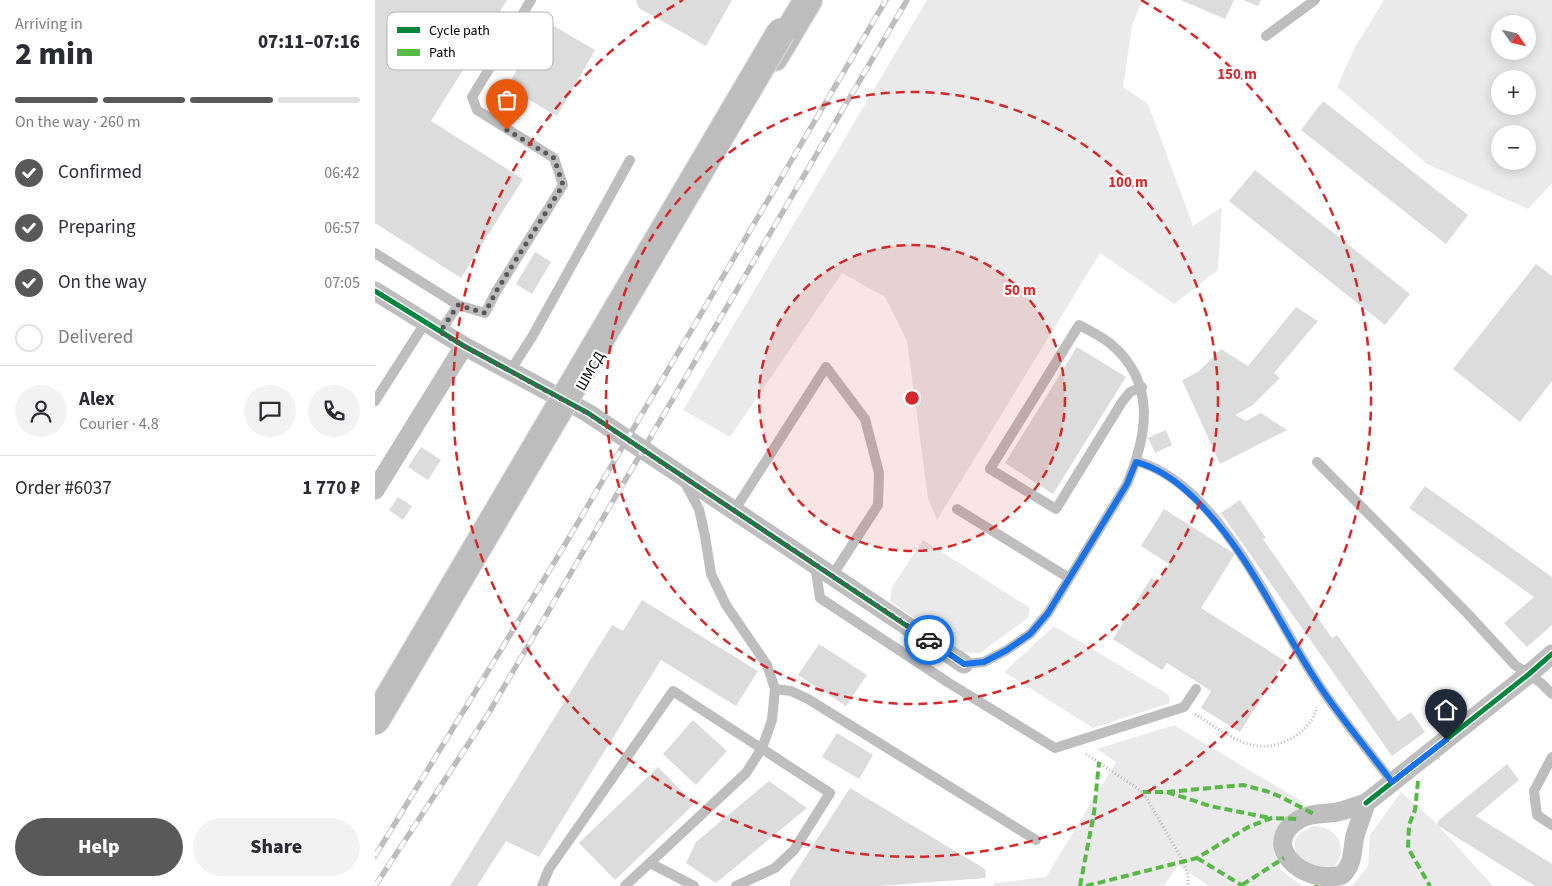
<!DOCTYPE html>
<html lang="en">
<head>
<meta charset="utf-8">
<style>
  body { margin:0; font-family:"Source Sans 3",sans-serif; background:#f2f2f3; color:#2b2b33; height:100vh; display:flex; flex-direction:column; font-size:19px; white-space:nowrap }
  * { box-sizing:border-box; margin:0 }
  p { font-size:16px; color:#7c7c81 }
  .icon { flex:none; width:28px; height:28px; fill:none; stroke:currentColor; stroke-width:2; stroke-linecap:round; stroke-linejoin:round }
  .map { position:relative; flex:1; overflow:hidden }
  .panel { display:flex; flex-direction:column; background:#fff; width:375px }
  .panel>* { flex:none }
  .needle { width:32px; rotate:124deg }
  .controls { position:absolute; left:1116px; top:15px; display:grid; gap:10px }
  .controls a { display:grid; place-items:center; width:45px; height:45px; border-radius:50%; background:#fff; box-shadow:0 2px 12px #0003; font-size:25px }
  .pin { position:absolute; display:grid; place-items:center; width:42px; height:42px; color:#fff; margin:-51px -21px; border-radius:50% 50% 50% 0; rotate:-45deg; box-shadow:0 0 5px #0007 }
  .pin .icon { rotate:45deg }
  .courier { position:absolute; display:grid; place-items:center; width:50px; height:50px; margin:-25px; border:4px solid #1a73e8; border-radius:50%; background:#fff; color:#222; box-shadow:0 1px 6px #0007 }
  .summary em { font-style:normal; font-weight:800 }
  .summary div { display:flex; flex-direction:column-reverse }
  .summary { display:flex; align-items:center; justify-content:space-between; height:85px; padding:0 15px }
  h1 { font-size:32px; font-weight:800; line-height:38px }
  .bar { display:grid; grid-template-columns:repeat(4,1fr); gap:8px 5px; align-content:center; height:60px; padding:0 15px }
  .bar i { height:6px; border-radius:4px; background:#e1e1e2 }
  .bar .current { background:#595959 }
  .bar p { grid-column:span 4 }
  .line { display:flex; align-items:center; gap:12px; padding:0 15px; border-top:1px solid #e1e1e2 }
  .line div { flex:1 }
  .round { display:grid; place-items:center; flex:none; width:52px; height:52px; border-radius:26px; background:#f2f2f3 }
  ol { padding:0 15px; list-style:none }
  li { display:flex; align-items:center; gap:15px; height:55px }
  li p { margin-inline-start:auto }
  li .icon { padding:5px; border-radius:50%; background:#595959; color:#fff; stroke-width:4 }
  li:last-child { color:#7c7c81 }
  li i { width:28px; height:28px; border:2px solid #e1e1e2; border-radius:50% }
  .button { display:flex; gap:10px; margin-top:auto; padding:10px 15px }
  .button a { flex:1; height:58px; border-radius:30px; background:#595959; color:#fff; font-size:20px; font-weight:800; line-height:58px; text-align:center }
  .button a+a { background:#f2f2f3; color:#2b2b33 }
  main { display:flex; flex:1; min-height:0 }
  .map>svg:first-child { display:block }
  .green { fill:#eaeaea; fill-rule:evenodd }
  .building { fill:#dcdcdc }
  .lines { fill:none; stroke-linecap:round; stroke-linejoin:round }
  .primary-casing { stroke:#dbdbdb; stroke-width:30 }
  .path { stroke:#b8b8b8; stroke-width:3; stroke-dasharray:1 2.5; stroke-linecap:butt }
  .lane { stroke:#bebebe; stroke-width:10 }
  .street { stroke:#bebebe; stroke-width:19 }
  .primary { stroke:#bdbdbd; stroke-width:28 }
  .rail-casing { stroke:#bdbdbd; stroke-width:5.5 }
  .rail { stroke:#fff; stroke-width:4; stroke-dasharray:11; stroke-linecap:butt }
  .primary-bridge-casing { stroke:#dbdbdb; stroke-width:30; stroke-linecap:butt }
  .primary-bridge { stroke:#bdbdbd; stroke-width:28 }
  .quiet { stroke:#58b947; stroke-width:4; stroke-dasharray:8 4; stroke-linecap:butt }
  .cycleway-casing { stroke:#fff; stroke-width:8 }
  .cycleway { stroke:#00873e; stroke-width:5 }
  .done { stroke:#595959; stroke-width:5; stroke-dasharray:0 9 }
  .route { stroke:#1a73e8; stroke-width:6 }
  .ring { fill:none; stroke:#d62828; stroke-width:2.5; stroke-dasharray:9 6 }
  .labels { text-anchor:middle; stroke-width:4.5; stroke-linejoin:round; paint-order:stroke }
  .street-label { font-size:15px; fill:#000; stroke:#fff }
  .key { fill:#fff; stroke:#b2b2b2; stroke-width:1 }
  .key-label { font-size:14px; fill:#000 }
  .centre { fill:#d62828; stroke:#fff; stroke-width:2.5 }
  .ring-label { font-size:15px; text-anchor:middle; font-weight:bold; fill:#d62828; stroke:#fff; stroke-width:4.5; stroke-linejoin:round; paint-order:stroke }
</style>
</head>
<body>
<main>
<section class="panel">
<div class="summary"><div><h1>2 min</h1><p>Arriving in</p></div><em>07:11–07:16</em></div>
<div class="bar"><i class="current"></i><i class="current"></i><i class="current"></i><i></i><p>On the way · 260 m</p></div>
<ol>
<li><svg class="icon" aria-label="check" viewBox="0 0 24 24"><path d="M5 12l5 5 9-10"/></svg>Confirmed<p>06:42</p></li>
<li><svg class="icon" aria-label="check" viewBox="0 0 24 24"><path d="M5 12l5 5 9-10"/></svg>Preparing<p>06:57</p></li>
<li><svg class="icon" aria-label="check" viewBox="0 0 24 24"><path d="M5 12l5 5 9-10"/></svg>On the way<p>07:05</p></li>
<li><i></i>Delivered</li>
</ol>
<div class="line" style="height:90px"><a class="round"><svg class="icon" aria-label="person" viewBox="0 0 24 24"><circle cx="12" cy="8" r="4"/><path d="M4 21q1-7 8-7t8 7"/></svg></a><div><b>Alex</b><p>Courier · 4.8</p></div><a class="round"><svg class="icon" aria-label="chat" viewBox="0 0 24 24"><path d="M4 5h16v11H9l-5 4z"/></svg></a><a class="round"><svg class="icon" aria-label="phone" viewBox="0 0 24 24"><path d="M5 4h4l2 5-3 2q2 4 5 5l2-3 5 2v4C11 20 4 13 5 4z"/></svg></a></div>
<div class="line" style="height:65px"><div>Order #6037</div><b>1 770 ₽</b></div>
<div class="button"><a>Help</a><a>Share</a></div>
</section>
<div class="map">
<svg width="1177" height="886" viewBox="0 0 1177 886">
  <rect width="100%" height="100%" fill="#fff"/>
  <!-- green -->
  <g class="green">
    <polygon points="552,0 767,0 757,26 748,87 773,104 818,226 847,207 843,270 799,304 725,253 562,520 553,498 532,341 510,297 467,273 355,437 308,410"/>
    <path d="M1009,0h168v183l-24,26 -101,-45 -90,-77 18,-40zM1125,24h27v27h-27zM1125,79h27v27h-27zM1125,134h27v27h-27z"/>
    <polygon points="548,540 655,608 653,618 605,653 588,652 515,601 517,587"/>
    <polygon points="679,626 794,695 795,703 718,728 629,672"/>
    <polygon points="799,725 928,802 923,811 903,832 899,852 906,870 927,886 834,886 803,865 789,886 619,886 619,883 671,877 741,762 722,749"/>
    <polygon points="1026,792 1058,820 1118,886 977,886 993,866 995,835"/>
    <path d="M939,826c18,0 34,16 24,35 -2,3 -5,7 -8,9 -6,2 -18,0 -24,0 -12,-20 -21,-33 8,-44z"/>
  </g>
  <!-- building -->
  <g class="building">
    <polygon points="0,0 132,0 56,121 148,179 86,278 0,223"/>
    <polygon points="261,0 357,0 331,46 264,8"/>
    <polygon points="806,0 859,0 850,19"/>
    <polygon points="868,0 886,0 883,6"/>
    <polygon points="170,21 220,50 182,116 132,87"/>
    <polygon points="948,101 1093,215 1071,244 926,130"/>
    <polygon points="880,170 1035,294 1010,325 854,201"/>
    <polygon points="160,252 176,262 157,294 141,284"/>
    <polygon points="1161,264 1177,276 1177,381 1145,422 1078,369"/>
    <polygon points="921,307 943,321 899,373 905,378 878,405 860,415 871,421 886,413 912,430 845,464 807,380 823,372 846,349 873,366"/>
    <polygon points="702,347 751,377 678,494 630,463"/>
    <polygon points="791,430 797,445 780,453 773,438"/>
    <polygon points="46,447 66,460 53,480 33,467"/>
    <polygon points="1050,486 1177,577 1177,625 1152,647 1129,623 1159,597 1034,508"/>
    <polygon points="23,497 37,506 28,520 14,510"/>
    <polygon points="865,500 891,538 888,539 957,638 962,635 1023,721 1036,712 1050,732 1017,756 846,513"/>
    <polygon points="789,509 860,554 826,608 910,661 865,732 826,708 836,691 792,663 787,670 738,639 776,578 783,582 794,564 766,546"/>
    <polygon points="267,600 383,671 361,706 286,660 164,857 131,841 102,886 75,886 237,625 248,631"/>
    <polygon points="444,644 492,675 471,706 423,675"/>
    <polygon points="318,720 352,751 321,785 288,754"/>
    <polygon points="462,733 498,755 484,779 447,757"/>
    <polygon points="1132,764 1144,780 1101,816 1177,864 1177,886 1160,886 1062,825 1064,820"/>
    <polygon points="283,767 319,804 240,880 204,843"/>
    <polygon points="394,781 432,808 341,883 311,863 321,842"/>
    <polygon points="475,788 610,869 611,878 503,886 415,886 415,881"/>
  </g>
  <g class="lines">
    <defs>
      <polyline id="primary" points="399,57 433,0"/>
    </defs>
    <!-- primary casing -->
    <use href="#primary" class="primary-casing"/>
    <!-- path -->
    <g class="path">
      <path d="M820,714c30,19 59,45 95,25 13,-6 23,-18 27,-32"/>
      <polyline points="711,754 768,792 808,861 813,876 813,886"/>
    </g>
    <!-- lane -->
    <g class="lane">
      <polyline points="891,36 940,0"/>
      <polyline points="0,253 83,305 110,313 122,290 188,185 179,158 102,110 97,97 156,0"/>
      <polyline points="65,332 83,305"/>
      <polyline points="135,371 157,337 255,160"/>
      <polyline points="0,401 50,323"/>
      <path d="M761,461c87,24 138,159 185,227 22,33 48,63 71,94"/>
      <polyline points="942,462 1092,613 1140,665 1166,683 1177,694"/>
      <polyline points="582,509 694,578"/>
      <polyline points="359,511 451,367 490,419 504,473 503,505 457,576"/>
      <polyline points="440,565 445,598 574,683 680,748 809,707 821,689"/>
      <path d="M589,664l20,-2 23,-12 23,-16 18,-21 79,-129c20,-48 30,-100 -15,-139 -9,-8 -22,-14 -33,-20l-89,144 66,40 66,-107 8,-10 12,-5"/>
      <polyline points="400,689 416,691 433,699 661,840"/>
      <polyline points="1177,757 1159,791 1162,815 1177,825"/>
      <polyline points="275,863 319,886"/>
      <polyline points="167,886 174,869 298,691 455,793 419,850 400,868 361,886"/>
      <polyline points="250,886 371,773 387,748 397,720 400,689 392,665 351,605 336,574 330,536 324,509 309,481"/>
    </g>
    <!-- street -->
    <g class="street">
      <polyline points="0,291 89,346 213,413 589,664"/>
      <polyline points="0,490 89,346"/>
      <path d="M991,803c-3,11 -8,22 -11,33 -3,13 -1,28 -13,39 -39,11 -85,-31 -42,-56 12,-7 27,-4 41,-8 9,-2 16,-6 25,-8l163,-129 23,-20"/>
    </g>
    <!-- primary -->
    <use href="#primary" class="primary"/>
    <defs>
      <g id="rail">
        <polyline points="0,856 185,553 511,0"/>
        <polyline points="0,886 113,714 532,0"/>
      </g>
    </defs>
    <!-- rail casing -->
    <use href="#rail" class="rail-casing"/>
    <!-- rail -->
    <use href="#rail" class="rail"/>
    <defs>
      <polyline id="primary-bridge" points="0,721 406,32"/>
    </defs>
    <!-- primary-bridge casing -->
    <use href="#primary-bridge" class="primary-bridge-casing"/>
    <!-- primary-bridge -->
    <use href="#primary-bridge" class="primary-bridge"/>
    <!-- quiet -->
    <g class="quiet">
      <polyline points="1043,781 1040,810 1034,825 1033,848 1055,886"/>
      <polyline points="768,792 792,792 835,806 895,818"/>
      <polyline points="792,792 868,785 891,791 906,797 939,814"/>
      <polyline points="822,858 868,886"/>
      <polyline points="867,885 909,858"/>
      <polyline points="941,885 941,886"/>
      <polyline points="705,886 719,813 724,762"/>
      <polyline points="711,886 822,858 875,826 897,818 924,819"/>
    </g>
    <defs>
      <g id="cycleway">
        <polyline points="0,291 89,346 213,413 589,664"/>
        <polyline points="991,803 1154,674 1177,654"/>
      </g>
    </defs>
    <!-- cycleway casing -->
    <use href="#cycleway" class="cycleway-casing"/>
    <!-- cycleway -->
    <use href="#cycleway" class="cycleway"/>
  </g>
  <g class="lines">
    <!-- done -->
    <polyline class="done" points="132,130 179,158 188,185 122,290 110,313 83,305 65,332 89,346 214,414 554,640"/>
    <!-- route -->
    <path class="route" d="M554,640l35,24 20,-2 23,-12 23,-16 18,-21 79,-129 9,-22c24,6 43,21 60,38 56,56 82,125 125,188 22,33 48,63 71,94l54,-42"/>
  </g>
  <!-- distance rings -->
  <circle cx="537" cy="398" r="153" fill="#d62828" fill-opacity=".12"/>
  <g class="ring">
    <circle cx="537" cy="398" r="153"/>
    <circle cx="537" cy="398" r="306"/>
    <path d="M766 0A459 459 0 1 1 308 0"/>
  </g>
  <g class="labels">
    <!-- street labels -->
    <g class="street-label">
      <text transform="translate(215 371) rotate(-60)" y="5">ШМСД</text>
    </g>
  </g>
  <!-- legend -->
  <rect x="12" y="12" width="166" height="58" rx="8" class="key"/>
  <rect x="22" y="27" width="23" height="6" fill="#00873e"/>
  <rect x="22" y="49" width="23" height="7" fill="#58b947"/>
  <g class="key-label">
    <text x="54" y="35">Cycle path</text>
    <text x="54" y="57">Path</text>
  </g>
  <circle cx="537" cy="398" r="8" class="centre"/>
  <g class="ring-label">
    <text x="862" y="79">150 m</text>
    <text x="753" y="187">100 m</text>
    <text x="645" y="295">50 m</text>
  </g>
</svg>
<div class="controls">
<a><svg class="needle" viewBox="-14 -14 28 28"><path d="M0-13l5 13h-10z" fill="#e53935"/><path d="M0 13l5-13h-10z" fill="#7c7c81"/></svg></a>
<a>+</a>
<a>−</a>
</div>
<div class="pin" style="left:132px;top:130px;background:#ea580c"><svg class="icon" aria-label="bag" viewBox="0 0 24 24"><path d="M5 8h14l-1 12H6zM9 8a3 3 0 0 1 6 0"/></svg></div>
<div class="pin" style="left:1071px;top:740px;background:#1f2937"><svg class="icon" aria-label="home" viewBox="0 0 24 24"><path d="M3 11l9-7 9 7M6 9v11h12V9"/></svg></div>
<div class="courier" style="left:554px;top:640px"><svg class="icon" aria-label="car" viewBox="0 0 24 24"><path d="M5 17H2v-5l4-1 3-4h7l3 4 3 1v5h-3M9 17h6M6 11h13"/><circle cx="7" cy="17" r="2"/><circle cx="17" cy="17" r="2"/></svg></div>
</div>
</main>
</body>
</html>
